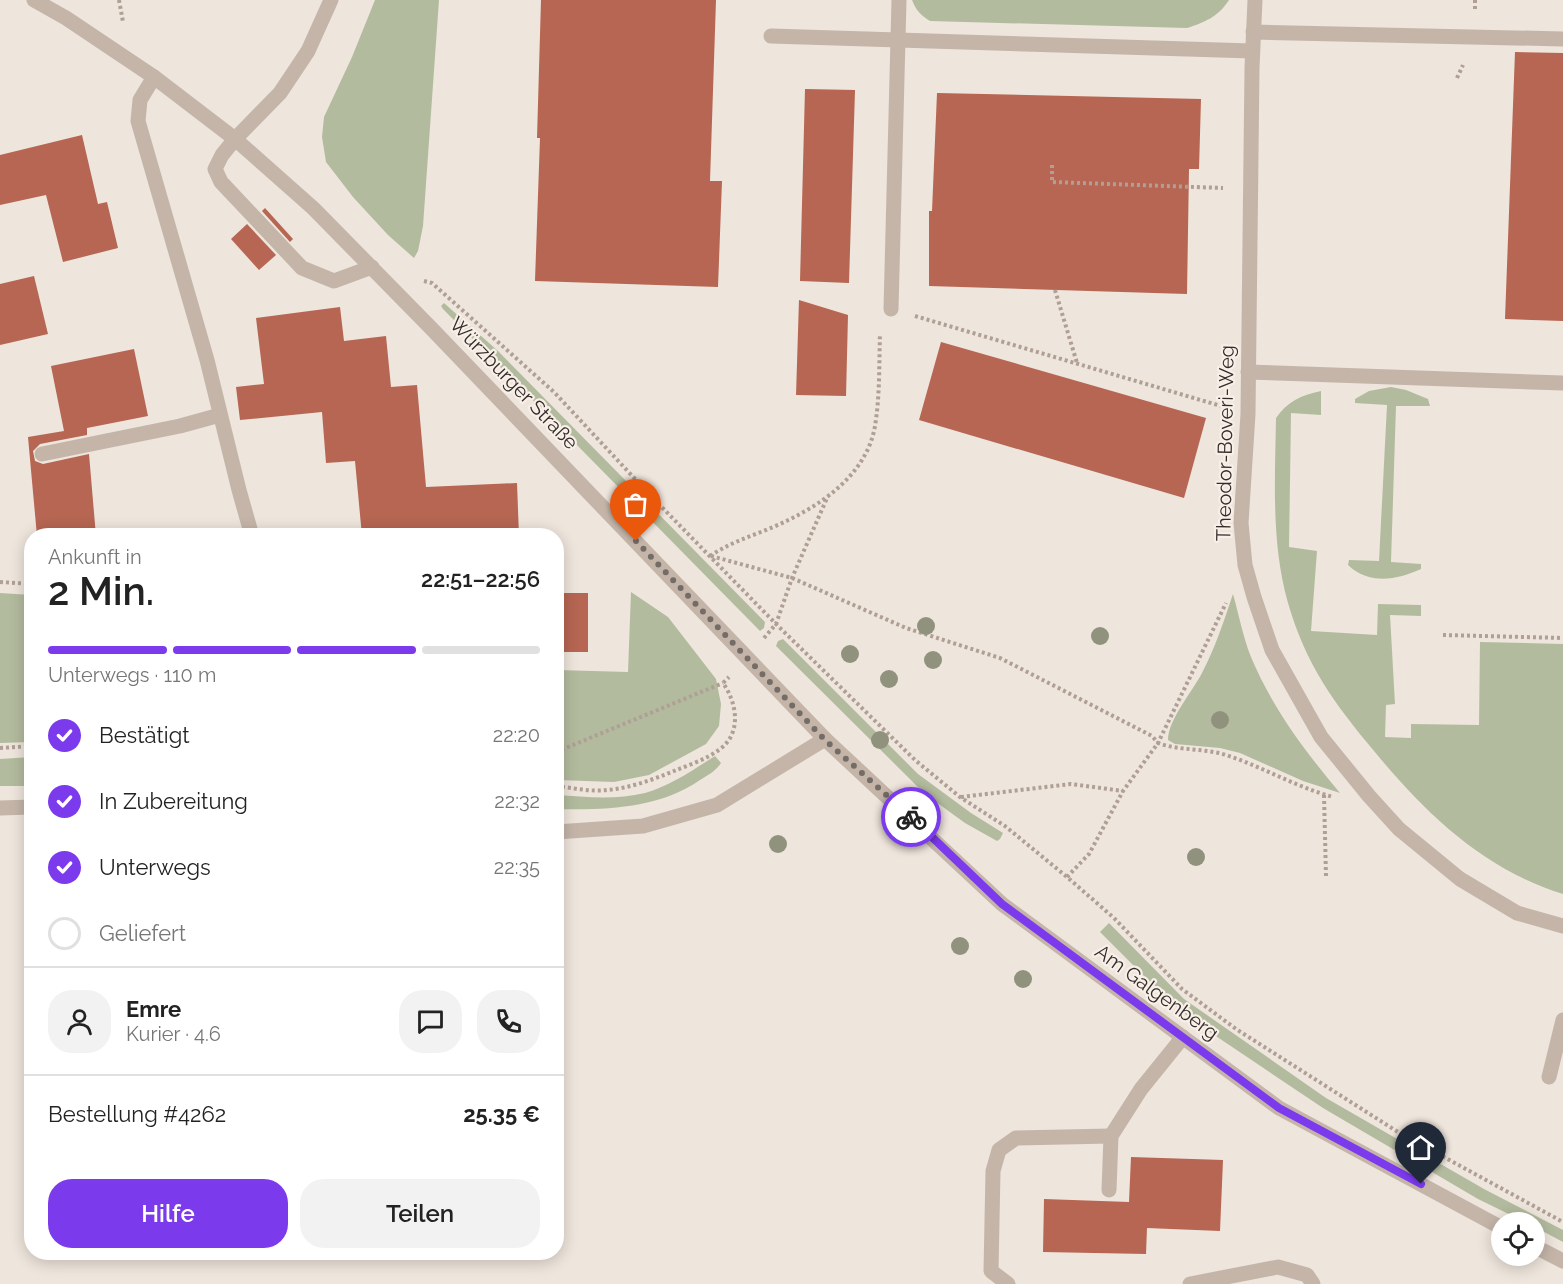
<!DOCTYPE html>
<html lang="de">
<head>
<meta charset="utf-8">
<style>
  body { margin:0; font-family:Raleway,sans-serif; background:#f2f2f2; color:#222; height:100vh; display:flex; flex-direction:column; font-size:22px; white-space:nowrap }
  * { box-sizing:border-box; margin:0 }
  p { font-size:20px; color:#767676 }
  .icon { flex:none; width:33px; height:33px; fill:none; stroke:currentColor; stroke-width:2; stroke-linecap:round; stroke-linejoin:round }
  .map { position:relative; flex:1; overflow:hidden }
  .side { position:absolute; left:24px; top:528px; width:540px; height:732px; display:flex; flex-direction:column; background:#fff; border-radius:24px; box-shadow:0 3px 15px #0003 }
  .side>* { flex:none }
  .fabs { position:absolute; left:1491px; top:1212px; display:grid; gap:12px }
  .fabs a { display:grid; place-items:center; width:54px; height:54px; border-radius:50%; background:#fff; box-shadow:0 3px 15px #0003; font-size:30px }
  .pin { position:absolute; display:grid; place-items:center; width:51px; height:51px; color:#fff; margin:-62px -26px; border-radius:50% 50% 50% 0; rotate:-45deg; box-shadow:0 0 6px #0007 }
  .pin .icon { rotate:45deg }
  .courier { position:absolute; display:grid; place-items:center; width:60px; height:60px; margin:-30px; border:4px solid #7c3aed; border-radius:50%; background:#fff; color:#222; box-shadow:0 2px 8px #0007 }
  .summary em { font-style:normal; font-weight:600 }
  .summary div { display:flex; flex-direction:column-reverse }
  .summary { display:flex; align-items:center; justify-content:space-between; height:102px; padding:0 24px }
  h1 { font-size:39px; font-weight:600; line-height:45px }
  .bar { display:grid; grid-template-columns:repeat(4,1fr); gap:9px 6px; align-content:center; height:72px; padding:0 24px }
  .bar i { height:8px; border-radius:4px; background:#e0e0e0 }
  .bar .active { background:#7c3aed }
  .bar p { grid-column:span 4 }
  .line { display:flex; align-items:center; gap:15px; padding:0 24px; border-top:2px solid #e0e0e0 }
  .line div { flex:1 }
  .round { display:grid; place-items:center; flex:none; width:63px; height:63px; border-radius:24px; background:#f2f2f2 }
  ol { padding:0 24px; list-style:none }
  li { display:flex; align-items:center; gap:18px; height:66px }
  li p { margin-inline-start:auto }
  li .icon { padding:6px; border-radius:50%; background:#7c3aed; color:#fff; stroke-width:4 }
  li:last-child { color:#767676 }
  li i { width:33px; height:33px; border:3px solid #e0e0e0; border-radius:50% }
  .primary-button { display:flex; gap:12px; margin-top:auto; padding:12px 24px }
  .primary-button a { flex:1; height:69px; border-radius:24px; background:#7c3aed; color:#fff; font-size:24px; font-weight:600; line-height:69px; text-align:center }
  .primary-button a+a { background:#f2f2f2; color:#222 }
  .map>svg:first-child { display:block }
  .green { fill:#b3bb9e }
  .building { fill:#b66652 }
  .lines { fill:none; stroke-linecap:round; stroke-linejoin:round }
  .path { stroke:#b09f94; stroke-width:4; stroke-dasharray:3 3; stroke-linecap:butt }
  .service { stroke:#c5b5a9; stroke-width:15 }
  .minor { stroke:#c5b5a9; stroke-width:15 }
  .tertiary { stroke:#c5b5a9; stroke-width:15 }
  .tree { fill:#90927d }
  .done { stroke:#746c67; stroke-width:6; stroke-dasharray:0 10.8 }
  .route { stroke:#7c3aed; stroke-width:8 }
  .labels { text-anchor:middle; stroke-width:4.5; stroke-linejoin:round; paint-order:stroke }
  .street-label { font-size:20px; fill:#332b28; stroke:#f7efe8 }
</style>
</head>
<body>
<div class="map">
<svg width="1563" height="1284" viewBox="0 0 1563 1284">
  <rect width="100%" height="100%" fill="#eee5dc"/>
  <!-- green -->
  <g class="green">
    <polygon points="375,0 439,0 423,226 418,251 414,258 388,235 353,197 326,162 322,137 324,117 352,57"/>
    <path d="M912,0h317c-11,17 -24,22 -42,28l-257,-7c-10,-6 -14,-11 -18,-21z"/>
    <polygon points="444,303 498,351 765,622 764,628 760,631 443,309 441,306"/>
    <path d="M1391,387l15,3 22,9 2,7h-34l-5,156 30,2v5c-24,11 -52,16 -73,-4l1,-5 30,1 8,-156 -32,-2v-4l14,-8z"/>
    <path d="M1321,391v24l-30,-2 -2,134 28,4 -6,80 66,4 1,-31 43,1v11l-31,-1 5,89 -9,1 -1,32 26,1v-14l68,1 1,-83 83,2v250c-80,-25 -137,-80 -189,-143 -40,-48 -68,-86 -86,-148 -17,-60 -13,-123 -12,-185 11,-16 25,-23 45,-27z"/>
    <polygon points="631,592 668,617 716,679 721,704 719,726 706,744 649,775 614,782 557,780 557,670 628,672"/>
    <polygon points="0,593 31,595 31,742 0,743"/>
    <path d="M1233,594c6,21 10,43 18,63 22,52 53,93 89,136l-37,-12 -63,-28 -20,-5 -45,-4 -7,-4c0,-20 24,-48 34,-67 13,-25 22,-52 31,-79z"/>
    <polygon points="783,639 918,774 971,813 1003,833 1000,839 997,841 965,823 925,794 776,646 778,641"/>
    <path d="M715,756l6,7c-5,8 -13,12 -21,17 -42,29 -95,30 -143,29v-14c29,2 59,5 88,-2 25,-7 48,-23 70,-37z"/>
    <polygon points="31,757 31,786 0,786 0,759"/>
    <polygon points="1109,923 1184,999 1326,1098 1484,1189 1563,1230 1563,1242 1535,1227 1534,1222 1525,1222 1478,1199 1323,1108 1195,1022 1168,1000 1100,932"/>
  </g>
  <!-- building -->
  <g class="building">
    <polygon points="541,0 716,0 710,181 722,181 718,287 535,281 540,138 537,138"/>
    <polygon points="1515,52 1563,53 1563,321 1505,319"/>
    <polygon points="805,89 855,90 849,283 800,281"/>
    <polygon points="937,93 1201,99 1199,169 1189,169 1187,294 929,286 929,211 932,211"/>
    <polygon points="82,135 98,204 107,202 118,248 63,262 46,195 0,205 0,155"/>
    <polygon points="265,208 293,239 290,242 262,211"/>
    <polygon points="247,224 276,255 259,270 231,239"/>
    <polygon points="34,276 48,334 0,345 0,284"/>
    <polygon points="799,300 848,315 846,396 796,395"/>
    <polygon points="340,307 344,341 386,336 391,387 417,385 426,487 517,483 519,536 362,536 355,461 326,463 322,412 240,420 236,387 264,384 256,318"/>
    <polygon points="941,342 1206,418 1184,498 919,420"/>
    <polygon points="134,349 148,416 87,428 87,435 40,444 33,451 35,461 43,464 89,454 96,536 37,536 28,437 64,431 51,366"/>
    <rect x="556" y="593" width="32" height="59"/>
    <polygon points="1131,1157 1223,1160 1220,1231 1147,1228 1146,1254 1043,1252 1044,1199 1129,1202"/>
  </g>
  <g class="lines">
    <!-- path -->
    <g class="path">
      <polyline points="119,0 123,22"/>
      <polyline points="1475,0 1475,9"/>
      <polyline points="1457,78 1463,65"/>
      <polyline points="1052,165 1052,182 1223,188"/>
      <polyline points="424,281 432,283 554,392 650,495 776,624 915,760 960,797 1005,826 1067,877 1114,918 1182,989 1236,1029 1398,1132 1563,1222"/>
      <polyline points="1055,290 1077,363"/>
      <polyline points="915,316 1221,406"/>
      <path d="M710,556c22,-15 46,-21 70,-32 42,-19 87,-50 95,-98 5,-30 4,-62 5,-92"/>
      <polyline points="711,556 792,578 906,628 1000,658 1152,736 1158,743 1226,603"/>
      <polyline points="0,582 32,584"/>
      <polyline points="1443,635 1563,638"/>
      <polyline points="764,638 776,624 792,578 827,498"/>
      <polyline points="0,748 32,746"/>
      <polyline points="556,752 723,683"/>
      <path d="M556,786c17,2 35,6 51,4 23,-2 45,-10 67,-19 15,-6 33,-12 46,-22 22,-16 17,-46 3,-66l6,-6"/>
      <polyline points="1324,795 1326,876"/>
      <polyline points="961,797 1071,784 1123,791"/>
      <path d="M1067,877l22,-23 34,-63 35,-48c22,8 46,5 68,12 37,12 70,32 107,42"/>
    </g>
    <!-- service -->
    <g class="service">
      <polyline points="1253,32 1563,39"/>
      <polyline points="771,36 1252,51"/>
      <polyline points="235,139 222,155 215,169 221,182 302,268 334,281 372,267"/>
      <polyline points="891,309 899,0"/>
      <polyline points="1248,372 1563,383"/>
      <polyline points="1549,1077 1563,1020"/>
      <polyline points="1109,1190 1111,1136 1141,1089 1183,1037"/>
      <polyline points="1008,1284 991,1271 993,1171 999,1150 1016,1138 1111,1136"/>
      <polyline points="1190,1284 1278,1267 1307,1275 1313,1284"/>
    </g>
    <!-- minor -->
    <g class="minor">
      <polyline points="1255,0 1252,68 1248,414 1241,523 1245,565 1254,597 1272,650 1321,737 1369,796 1399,829 1460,879 1517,913 1563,926"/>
      <polyline points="154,77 140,100 138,121 207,360 239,490 252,536"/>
      <polyline points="235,139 280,93 308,51 331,0"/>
      <polyline points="42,454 180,426 220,415"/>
    </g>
    <!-- tertiary -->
    <g class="tertiary">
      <polyline points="34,0 66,18 154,77 235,139 313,208 430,327 825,739 1002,904 1279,1108 1502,1228"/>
      <polyline points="0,808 32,807"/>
      <polyline points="556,832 643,826 717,805 825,739"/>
      <polyline points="1534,1246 1563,1261"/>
    </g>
  </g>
  <!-- trees -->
  <g class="tree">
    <circle cx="926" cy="626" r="9"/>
    <circle cx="1100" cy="636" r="9"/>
    <circle cx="850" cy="654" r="9"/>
    <circle cx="933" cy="660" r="9"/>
    <circle cx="889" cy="679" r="9"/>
    <circle cx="1220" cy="720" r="9"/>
    <circle cx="880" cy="740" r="9"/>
    <circle cx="778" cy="844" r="9"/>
    <circle cx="1196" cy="857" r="9"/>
    <circle cx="960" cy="946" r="9"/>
    <circle cx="1023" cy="979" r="9"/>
  </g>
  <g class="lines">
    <!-- done -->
    <polyline class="done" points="636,541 825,740 911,817"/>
    <!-- route -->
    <polyline class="route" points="911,817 1002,904 1279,1108 1421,1184"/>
  </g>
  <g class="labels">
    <!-- street labels -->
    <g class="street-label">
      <text transform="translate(514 383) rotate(46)" y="7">Würzburger Straße</text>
      <text transform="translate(1225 443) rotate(-89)" y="7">Theodor-Boveri-Weg</text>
      <text transform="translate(1157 992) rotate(36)" y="7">Am Galgenberg</text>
    </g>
  </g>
</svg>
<div class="fabs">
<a><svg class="icon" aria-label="locate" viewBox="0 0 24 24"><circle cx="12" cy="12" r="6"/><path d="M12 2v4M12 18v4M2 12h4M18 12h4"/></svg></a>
</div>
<div class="pin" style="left:636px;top:541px;background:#ea580c"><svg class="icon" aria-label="bag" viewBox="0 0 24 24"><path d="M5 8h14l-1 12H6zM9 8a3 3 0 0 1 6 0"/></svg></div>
<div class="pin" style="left:1421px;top:1184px;background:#1f2937"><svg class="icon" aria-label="home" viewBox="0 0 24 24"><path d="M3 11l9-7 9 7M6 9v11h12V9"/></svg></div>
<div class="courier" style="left:911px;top:817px"><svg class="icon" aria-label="bike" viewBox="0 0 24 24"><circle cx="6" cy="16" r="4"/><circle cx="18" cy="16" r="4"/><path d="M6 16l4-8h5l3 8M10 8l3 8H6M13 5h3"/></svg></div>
<section class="side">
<div class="summary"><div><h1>2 Min.</h1><p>Ankunft in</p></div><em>22:51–22:56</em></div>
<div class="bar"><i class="active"></i><i class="active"></i><i class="active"></i><i></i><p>Unterwegs · 110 m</p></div>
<ol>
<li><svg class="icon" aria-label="check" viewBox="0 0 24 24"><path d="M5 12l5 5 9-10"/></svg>Bestätigt<p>22:20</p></li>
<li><svg class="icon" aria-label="check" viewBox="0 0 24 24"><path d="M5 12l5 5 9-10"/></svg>In Zubereitung<p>22:32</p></li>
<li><svg class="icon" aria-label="check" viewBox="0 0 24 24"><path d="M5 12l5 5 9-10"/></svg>Unterwegs<p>22:35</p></li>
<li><i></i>Geliefert</li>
</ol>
<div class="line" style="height:108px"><a class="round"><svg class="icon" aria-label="person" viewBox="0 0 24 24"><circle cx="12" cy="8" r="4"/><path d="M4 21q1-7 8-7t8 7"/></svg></a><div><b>Emre</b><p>Kurier · 4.6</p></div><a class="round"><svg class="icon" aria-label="chat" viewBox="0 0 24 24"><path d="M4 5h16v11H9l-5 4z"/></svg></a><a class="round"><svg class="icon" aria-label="phone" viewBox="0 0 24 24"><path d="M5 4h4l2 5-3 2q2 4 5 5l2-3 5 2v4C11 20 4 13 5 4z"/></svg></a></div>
<div class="line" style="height:78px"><div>Bestellung #4262</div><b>25.35 €</b></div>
<div class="primary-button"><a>Hilfe</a><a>Teilen</a></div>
</section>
</div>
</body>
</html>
